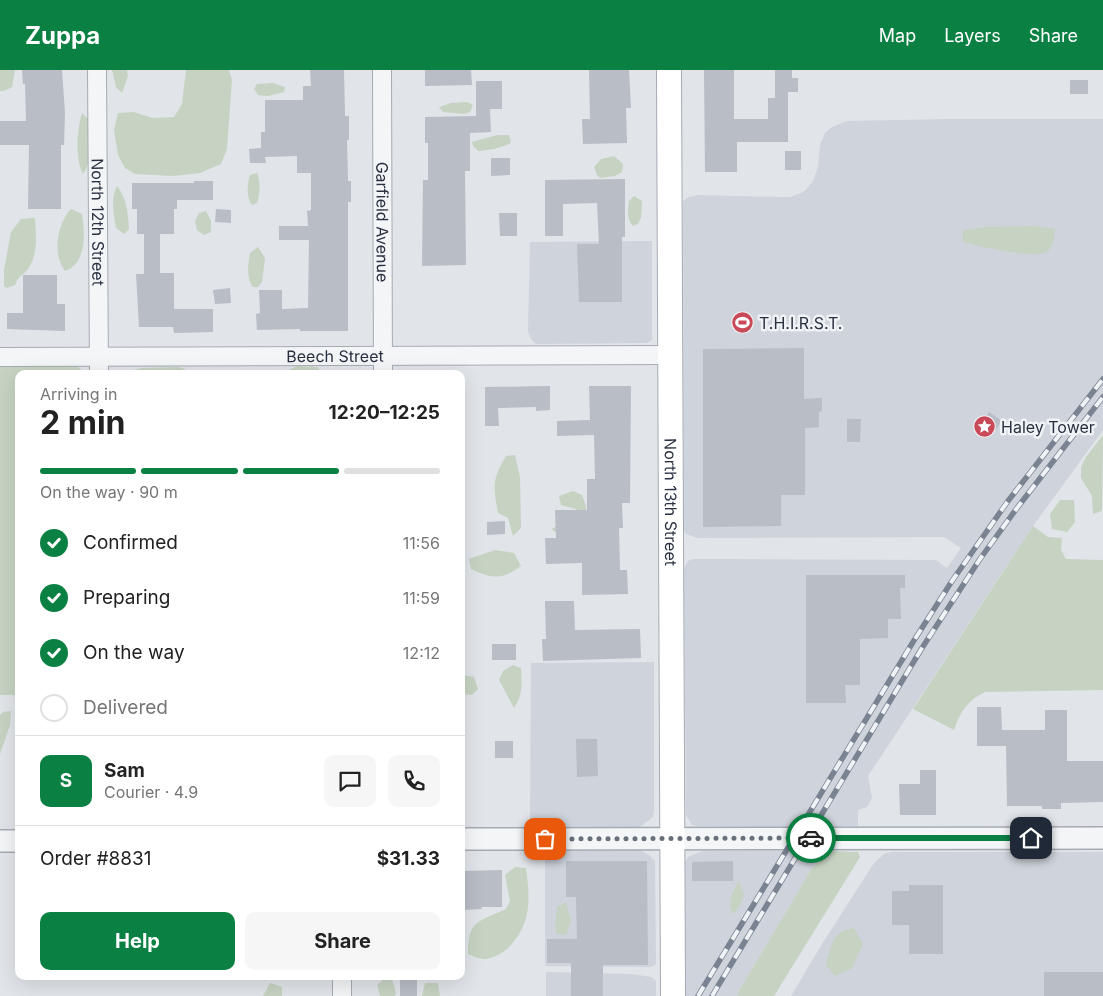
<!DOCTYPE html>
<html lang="en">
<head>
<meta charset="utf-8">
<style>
  body { margin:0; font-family:Inter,sans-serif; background:#f6f6f6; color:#222; height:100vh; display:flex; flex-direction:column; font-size:19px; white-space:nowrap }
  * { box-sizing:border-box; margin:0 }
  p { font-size:16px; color:#767676 }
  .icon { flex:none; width:28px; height:28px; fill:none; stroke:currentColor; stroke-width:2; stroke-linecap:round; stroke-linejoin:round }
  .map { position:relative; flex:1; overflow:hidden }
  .details { position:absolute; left:15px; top:300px; width:450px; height:610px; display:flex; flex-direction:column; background:#fff; border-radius:10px; box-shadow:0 5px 20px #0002 }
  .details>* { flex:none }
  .pin { position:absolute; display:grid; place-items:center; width:42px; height:42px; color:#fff; margin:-21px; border-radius:10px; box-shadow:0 2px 8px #0006 }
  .courier { position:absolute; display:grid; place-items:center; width:50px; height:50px; margin:-25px; border:4px solid #0b8043; border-radius:50%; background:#fff; color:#222; box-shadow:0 1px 6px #0007 }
  .summary em { font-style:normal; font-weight:700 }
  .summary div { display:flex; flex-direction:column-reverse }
  .summary { display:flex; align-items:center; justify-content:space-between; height:85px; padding:0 25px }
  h1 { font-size:32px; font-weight:700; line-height:38px }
  .bar { display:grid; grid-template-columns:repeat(4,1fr); gap:8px 5px; align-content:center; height:60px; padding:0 25px }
  .bar i { height:6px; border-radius:4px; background:#e0e0e0 }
  .bar .selected { background:#0b8043 }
  .bar p { grid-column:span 4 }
  .line { display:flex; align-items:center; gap:12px; padding:0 25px; border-top:1px solid #e0e0e0 }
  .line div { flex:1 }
  .round { display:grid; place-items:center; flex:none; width:52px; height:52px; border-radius:10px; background:#f6f6f6 }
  ol { padding:0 25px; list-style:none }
  li { display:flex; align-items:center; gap:15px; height:55px }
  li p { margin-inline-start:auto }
  li .icon { padding:5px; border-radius:50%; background:#0b8043; color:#fff; stroke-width:4 }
  li:last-child { color:#767676 }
  li i { width:28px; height:28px; border:2px solid #e0e0e0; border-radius:50% }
  .button { display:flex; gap:10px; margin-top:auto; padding:10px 25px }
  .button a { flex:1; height:58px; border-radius:10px; background:#0b8043; color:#fff; font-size:20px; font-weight:700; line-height:58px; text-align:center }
  .button a+a { background:#f6f6f6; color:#222 }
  header { display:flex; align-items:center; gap:30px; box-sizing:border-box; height:70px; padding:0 25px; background:#0b8043; color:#fff }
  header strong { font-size:24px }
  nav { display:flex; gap:28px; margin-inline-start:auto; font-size:18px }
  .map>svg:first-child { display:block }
  .built { fill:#cfd3db }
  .green { fill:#c6d3c2 }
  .building { fill:#b8bdc6 }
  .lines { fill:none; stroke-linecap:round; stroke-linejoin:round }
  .minor-casing { stroke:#a6abb3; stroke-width:20 }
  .tertiary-casing { stroke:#a6abb3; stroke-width:24 }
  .secondary-casing { stroke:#a6abb3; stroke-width:26 }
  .minor { stroke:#f3f5f7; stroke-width:18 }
  .tertiary { stroke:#f3f5f7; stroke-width:21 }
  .secondary { stroke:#fff; stroke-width:24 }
  .rail-casing { stroke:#7a8392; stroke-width:5.5 }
  .rail { stroke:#f0f3f6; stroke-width:4; stroke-dasharray:11; stroke-linecap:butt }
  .done { stroke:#69707b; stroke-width:5; stroke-dasharray:0 9 }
  .route { stroke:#0b8043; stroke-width:6 }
  .labels { text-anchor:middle; stroke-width:5; stroke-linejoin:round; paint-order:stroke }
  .street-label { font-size:16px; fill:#293140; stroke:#f0f3f6 }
  .poi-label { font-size:16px; fill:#293140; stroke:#f0f3f6; text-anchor:start }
</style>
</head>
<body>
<header>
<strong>Zuppa</strong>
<nav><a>Map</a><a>Layers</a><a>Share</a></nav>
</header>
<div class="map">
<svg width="1103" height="926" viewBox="0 0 1103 926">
  <rect width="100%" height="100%" fill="#e1e4e9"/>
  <!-- built -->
  <g class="built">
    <polygon points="951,49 1103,49 1103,360 1033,456 868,706 872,728 867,737 858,740 858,756 773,757 698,756 692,755 686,745 684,498 688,491 692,489 709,489 936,490 947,498 961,478 944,467 698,468 686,464 684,460 683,131 689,127 699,125 779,127 790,127 801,123 806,120 813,111 818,97 820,75 825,63 832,57 847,51"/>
    <polygon points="652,171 652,270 647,273 536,274 531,269 528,261 530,172"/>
    <polygon points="654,592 654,742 653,747 640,757 535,757 530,749 531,593"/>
    <polygon points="640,780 649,785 655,791 656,894 651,897 545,896 545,781"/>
    <polygon points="703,781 830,781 812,798 736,926 684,926 685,792 688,787"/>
    <polygon points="891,782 1103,782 1103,926 791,926 822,874 874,793 884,784"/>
    <polygon points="546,902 631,904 651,907 656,911 656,926 546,926"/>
  </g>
  <!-- green -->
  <g class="green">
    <polygon points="0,0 15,0 12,17 4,21 0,21"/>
    <polygon points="112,0 127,0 128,6 122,23 116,17"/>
    <polygon points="186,0 229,0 232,10 227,79 221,94 200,103 173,106 135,104 125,98 118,85 114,60 118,43 134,42 152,48 174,47 182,34"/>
    <polygon points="273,13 285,17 284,22 268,26 258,25 254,19 257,14"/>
    <polygon points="467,32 473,35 470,42 463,44 443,42 439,37 451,33"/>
    <path d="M82,43l7,7c0,17 4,41 -6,54 -8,-15 -6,-45 -1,-61z"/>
    <path d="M497,65h12l2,8c-11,5 -20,7 -33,8l-5,-5 -1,-4z"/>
    <polygon points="614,86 623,94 622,102 615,106 600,108 597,105 594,97 601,89"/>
    <path d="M257,103c4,9 3,21 0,30l-5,2c-6,-9 -5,-19 -2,-30z"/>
    <path d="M117,116c10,13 11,27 12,43l-5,5 -8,-6c-2,-14 -6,-29 1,-42z"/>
    <path d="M634,126l8,5 -1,17 -3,6 -5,2c-7,-7 -5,-17 -4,-25z"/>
    <path d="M71,139l11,5c3,19 5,49 -17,57 -13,-17 -8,-47 6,-62z"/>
    <polygon points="206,141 211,151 211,162 204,165 197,160 195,151 199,143"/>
    <path d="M35,148c1,17 3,33 -5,48 -4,8 -11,8 -15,19l-8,3 -3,-2v-16l7,-38 10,-13z"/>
    <path d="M1034,156l21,3c-1,9 -1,20 -11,24 -13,5 -66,-7 -81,-11v-12l25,-3z"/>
    <path d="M258,177l7,11 -3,24 -4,5h-5c-7,-9 -5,-23 -3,-34z"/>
    <polygon points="0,296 69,296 78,297 87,304 19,304 19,625 0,625"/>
    <polygon points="297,296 317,297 323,303 291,304 289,300"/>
    <polygon points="178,297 185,299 182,304 127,304 129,301 142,298"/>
    <polygon points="1103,365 1102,441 1093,444 1092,426 1081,408 1081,397 1086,387"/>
    <path d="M515,385l5,22 1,51 -8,8 -5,-18 -10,-5c-5,-26 -6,-34 8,-57z"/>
    <polygon points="573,421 582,425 586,436 586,461 557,463 551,459 577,447 576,439 561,435 559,426"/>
    <polygon points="1060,430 1074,430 1075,452 1067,462 1052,459 1050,444"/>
    <path d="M1033,456l15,11 14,1 -1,12 5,9 37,1v130l-118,2c-17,8 -25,20 -31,38l-41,-21z"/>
    <path d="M495,480l19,3 7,13c-19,14 -29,13 -50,3l-2,-10z"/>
    <path d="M513,595l8,3c1,15 2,27 -7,40l-15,-28 4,-9z"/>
    <polygon points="463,605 474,607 478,619 472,625 461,624 461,608"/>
    <polygon points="11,641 10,655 0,684 0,645 3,642"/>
    <path d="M19,646v53c-5,-17 -4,-36 0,-53z"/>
    <polygon points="830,781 858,782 860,787 774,926 736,926 812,798"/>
    <path d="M515,797l11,1c4,30 6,54 -16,78 -5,6 -15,11 -23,13 -6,1 -14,-3 -19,-5 0,-35 11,-32 38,-45l4,-8 -5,-26z"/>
    <path d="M739,812l5,12 -5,14 -7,6c-3,-12 -1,-22 7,-32z"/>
    <polygon points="566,832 571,851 566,865 557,864 555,856 557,837"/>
    <path d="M854,858l9,16 -11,24 -17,8 -9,-11c5,-19 6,-34 28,-37z"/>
    <polygon points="385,908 392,909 396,923 395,926 380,926 377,915"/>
    <polygon points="270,913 282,917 282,926 263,926"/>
    <polygon points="425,913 438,913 440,926 422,926"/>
  </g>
  <!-- building -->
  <g class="building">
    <polygon points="22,0 62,0 65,43 64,75 61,75 61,139 28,139 29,75 0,75 0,51 26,51 25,14 23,14"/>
    <polygon points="310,0 344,0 345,46 349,46 349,70 347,70 348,111 351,111 351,132 348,132 348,261 300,261 300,259 257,260 256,244 260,243 259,220 282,220 282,239 308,238 309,170 279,170 279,156 308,156 307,141 311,140 311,103 297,103 297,86 265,87 266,93 250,93 249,79 261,78 261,62 265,62 265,30 303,30 303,16 311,16"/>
    <polygon points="425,0 471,0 472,15 425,16"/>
    <polygon points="589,0 629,0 631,38 626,38 627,73 583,74 582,49 590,49"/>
    <polygon points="704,0 734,0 734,49 768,49 768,28 775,28 775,0 792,0 792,8 798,8 798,22 788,22 788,72 737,72 737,102 705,102"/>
    <rect x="1070" y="10" width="18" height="14"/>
    <polygon points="476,11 502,11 502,39 490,39 491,62 470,63 470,101 465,101 466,195 422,196 423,110 428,110 428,73 425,73 425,47 476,46"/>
    <rect x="785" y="81" width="16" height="19"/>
    <polygon points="491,88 510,88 510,105 491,106"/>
    <polygon points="625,109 625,167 622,167 622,232 579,232 577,174 599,174 597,133 563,134 563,166 545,166 545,110"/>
    <polygon points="194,111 213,111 213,130 177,130 177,139 174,139 174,164 160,164 160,203 174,203 174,239 213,239 213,262 174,263 173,257 139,257 136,204 144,204 144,164 137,164 137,139 132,139 132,113 194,113"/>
    <polygon points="216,139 231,140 231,153 215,152"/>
    <polygon points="499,143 517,143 517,166 500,166"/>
    <polygon points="23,205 57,205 57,234 65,234 65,261 7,259 7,243 23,243"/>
    <polygon points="230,218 231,233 215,234 213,220"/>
    <polygon points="804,278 804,329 822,328 822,341 819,342 819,357 805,358 805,425 781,425 781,456 703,457 703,279"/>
    <polygon points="550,316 550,340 536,341 536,337 498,338 499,356 485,356 485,317"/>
    <polygon points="589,316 631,316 630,433 622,433 623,458 619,458 620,500 627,500 628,524 582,525 582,493 546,494 545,468 556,468 555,440 587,440 587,409 595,409 594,365 557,366 557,351 590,350"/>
    <polygon points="989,342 1002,351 991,366 978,357"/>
    <polygon points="847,349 861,349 860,372 847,372"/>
    <polygon points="505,451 505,464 487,465 487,452"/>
    <polygon points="806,505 905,505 905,518 900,518 901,549 888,549 888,568 860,569 860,615 845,615 846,633 806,633"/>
    <polygon points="545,531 574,531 575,560 640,559 641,588 543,591 542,569 546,569"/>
    <rect x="492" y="574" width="24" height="16"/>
    <polygon points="977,637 1001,637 1002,660 1045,660 1045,640 1067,640 1067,691 1103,691 1103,732 1061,733 1061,739 1042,739 1042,736 1007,736 1006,676 977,676"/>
    <polygon points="576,669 597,669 598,706 577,707"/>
    <rect x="495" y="671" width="18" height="17"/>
    <polygon points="920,700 936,700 936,745 900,745 899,714 920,714"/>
    <polygon points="566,791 647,791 648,895 603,895 603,926 571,926 571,893 547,893 547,869 577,869 576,827 566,827"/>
    <polygon points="733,791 733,811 692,811 692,792"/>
    <polygon points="502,800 502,837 481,837 482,839 463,840 463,801"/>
    <polygon points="909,815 943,815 943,884 909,884 909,855 892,855 892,821 909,821"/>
    <rect x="1044" y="902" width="59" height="24"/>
    <rect x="400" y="908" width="17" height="18"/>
  </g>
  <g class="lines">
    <defs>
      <g id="minor">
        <path id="s1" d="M97,0l2,304"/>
        <path id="s2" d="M382,0l1,304"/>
        <path id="s3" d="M0,287l670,-2"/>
        <polyline points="342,906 342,926"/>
      </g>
      <g id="tertiary">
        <polyline points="461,769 1103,768"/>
        <polyline points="0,771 19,771"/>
      </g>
      <g id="secondary">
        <path id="s4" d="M669,0l4,926"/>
      </g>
    </defs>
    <!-- minor casing -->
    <use href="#minor" class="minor-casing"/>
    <!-- tertiary casing -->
    <use href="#tertiary" class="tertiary-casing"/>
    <!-- secondary casing -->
    <use href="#secondary" class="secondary-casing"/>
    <!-- minor -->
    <use href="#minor" class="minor"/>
    <!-- tertiary -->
    <use href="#tertiary" class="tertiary"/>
    <!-- secondary -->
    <use href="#secondary" class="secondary"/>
    <defs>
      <g id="rail">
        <polyline points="698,926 913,572 952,511 1008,431 1103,309"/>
        <polyline points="712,926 922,578 980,489 1017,438 1103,327"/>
      </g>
    </defs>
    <!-- rail casing -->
    <use href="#rail" class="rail-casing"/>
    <!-- rail -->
    <use href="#rail" class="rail"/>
  </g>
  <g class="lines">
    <!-- done -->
    <polyline class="done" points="545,769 811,768"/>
    <!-- route -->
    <polyline class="route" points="811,768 1031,768"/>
  </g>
  <!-- icons -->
  <defs>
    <symbol id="stadium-disc" viewBox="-11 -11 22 22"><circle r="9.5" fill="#ca4959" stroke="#f0f3f6"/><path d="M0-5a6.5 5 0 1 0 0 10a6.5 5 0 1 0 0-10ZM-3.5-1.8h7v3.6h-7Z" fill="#fff"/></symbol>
    <symbol id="sight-disc" viewBox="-11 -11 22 22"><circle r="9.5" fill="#ca4959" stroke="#f0f3f6"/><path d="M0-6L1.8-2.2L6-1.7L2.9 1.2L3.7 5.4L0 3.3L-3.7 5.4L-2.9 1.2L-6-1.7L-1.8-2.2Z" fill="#fff"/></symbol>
  </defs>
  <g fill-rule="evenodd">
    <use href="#stadium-disc" x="730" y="240" width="25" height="25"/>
    <use href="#sight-disc" x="972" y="344" width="25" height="25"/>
  </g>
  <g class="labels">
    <!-- street labels -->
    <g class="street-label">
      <text dy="6" stroke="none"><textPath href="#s1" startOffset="152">North 12th Street</textPath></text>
      <text dy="6" stroke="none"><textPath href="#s2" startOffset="152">Garfield Avenue</textPath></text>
      <text dy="6" stroke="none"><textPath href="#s3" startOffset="335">Beech Street</textPath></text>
      <text dy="6" stroke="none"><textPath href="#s4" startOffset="432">North 13th Street</textPath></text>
    </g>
    <!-- poi labels -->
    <g class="poi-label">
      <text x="759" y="259">T.H.I.R.S.T.</text>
      <text x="1001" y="363">Haley Tower</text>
    </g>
  </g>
</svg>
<div class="pin" style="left:545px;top:769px;background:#ea580c"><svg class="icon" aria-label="bag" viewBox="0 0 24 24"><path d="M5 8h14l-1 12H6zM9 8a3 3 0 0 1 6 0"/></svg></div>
<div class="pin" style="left:1031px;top:768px;background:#1f2937"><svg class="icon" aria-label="home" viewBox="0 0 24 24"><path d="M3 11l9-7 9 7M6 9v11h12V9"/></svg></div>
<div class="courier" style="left:811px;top:768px"><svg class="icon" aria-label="car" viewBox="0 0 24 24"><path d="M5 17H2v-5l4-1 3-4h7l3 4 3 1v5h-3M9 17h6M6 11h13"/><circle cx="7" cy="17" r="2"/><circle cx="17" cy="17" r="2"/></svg></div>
<section class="details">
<div class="summary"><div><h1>2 min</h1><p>Arriving in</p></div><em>12:20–12:25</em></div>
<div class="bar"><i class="selected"></i><i class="selected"></i><i class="selected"></i><i></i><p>On the way · 90 m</p></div>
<ol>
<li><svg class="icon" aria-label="check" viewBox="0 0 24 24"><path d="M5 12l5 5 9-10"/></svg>Confirmed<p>11:56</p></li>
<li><svg class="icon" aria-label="check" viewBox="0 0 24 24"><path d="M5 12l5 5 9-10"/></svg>Preparing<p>11:59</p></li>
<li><svg class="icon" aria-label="check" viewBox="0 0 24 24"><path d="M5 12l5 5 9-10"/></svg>On the way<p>12:12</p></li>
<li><i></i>Delivered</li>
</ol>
<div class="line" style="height:90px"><b class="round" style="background:#0b8043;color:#fff">S</b><div><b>Sam</b><p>Courier · 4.9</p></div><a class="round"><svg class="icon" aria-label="chat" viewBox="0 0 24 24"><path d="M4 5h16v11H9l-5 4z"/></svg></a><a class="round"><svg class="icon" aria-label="phone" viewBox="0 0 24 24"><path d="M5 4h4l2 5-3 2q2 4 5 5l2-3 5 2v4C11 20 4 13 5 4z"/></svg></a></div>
<div class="line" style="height:65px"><div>Order #8831</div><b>$31.33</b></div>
<div class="button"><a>Help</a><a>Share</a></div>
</section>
</div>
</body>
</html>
